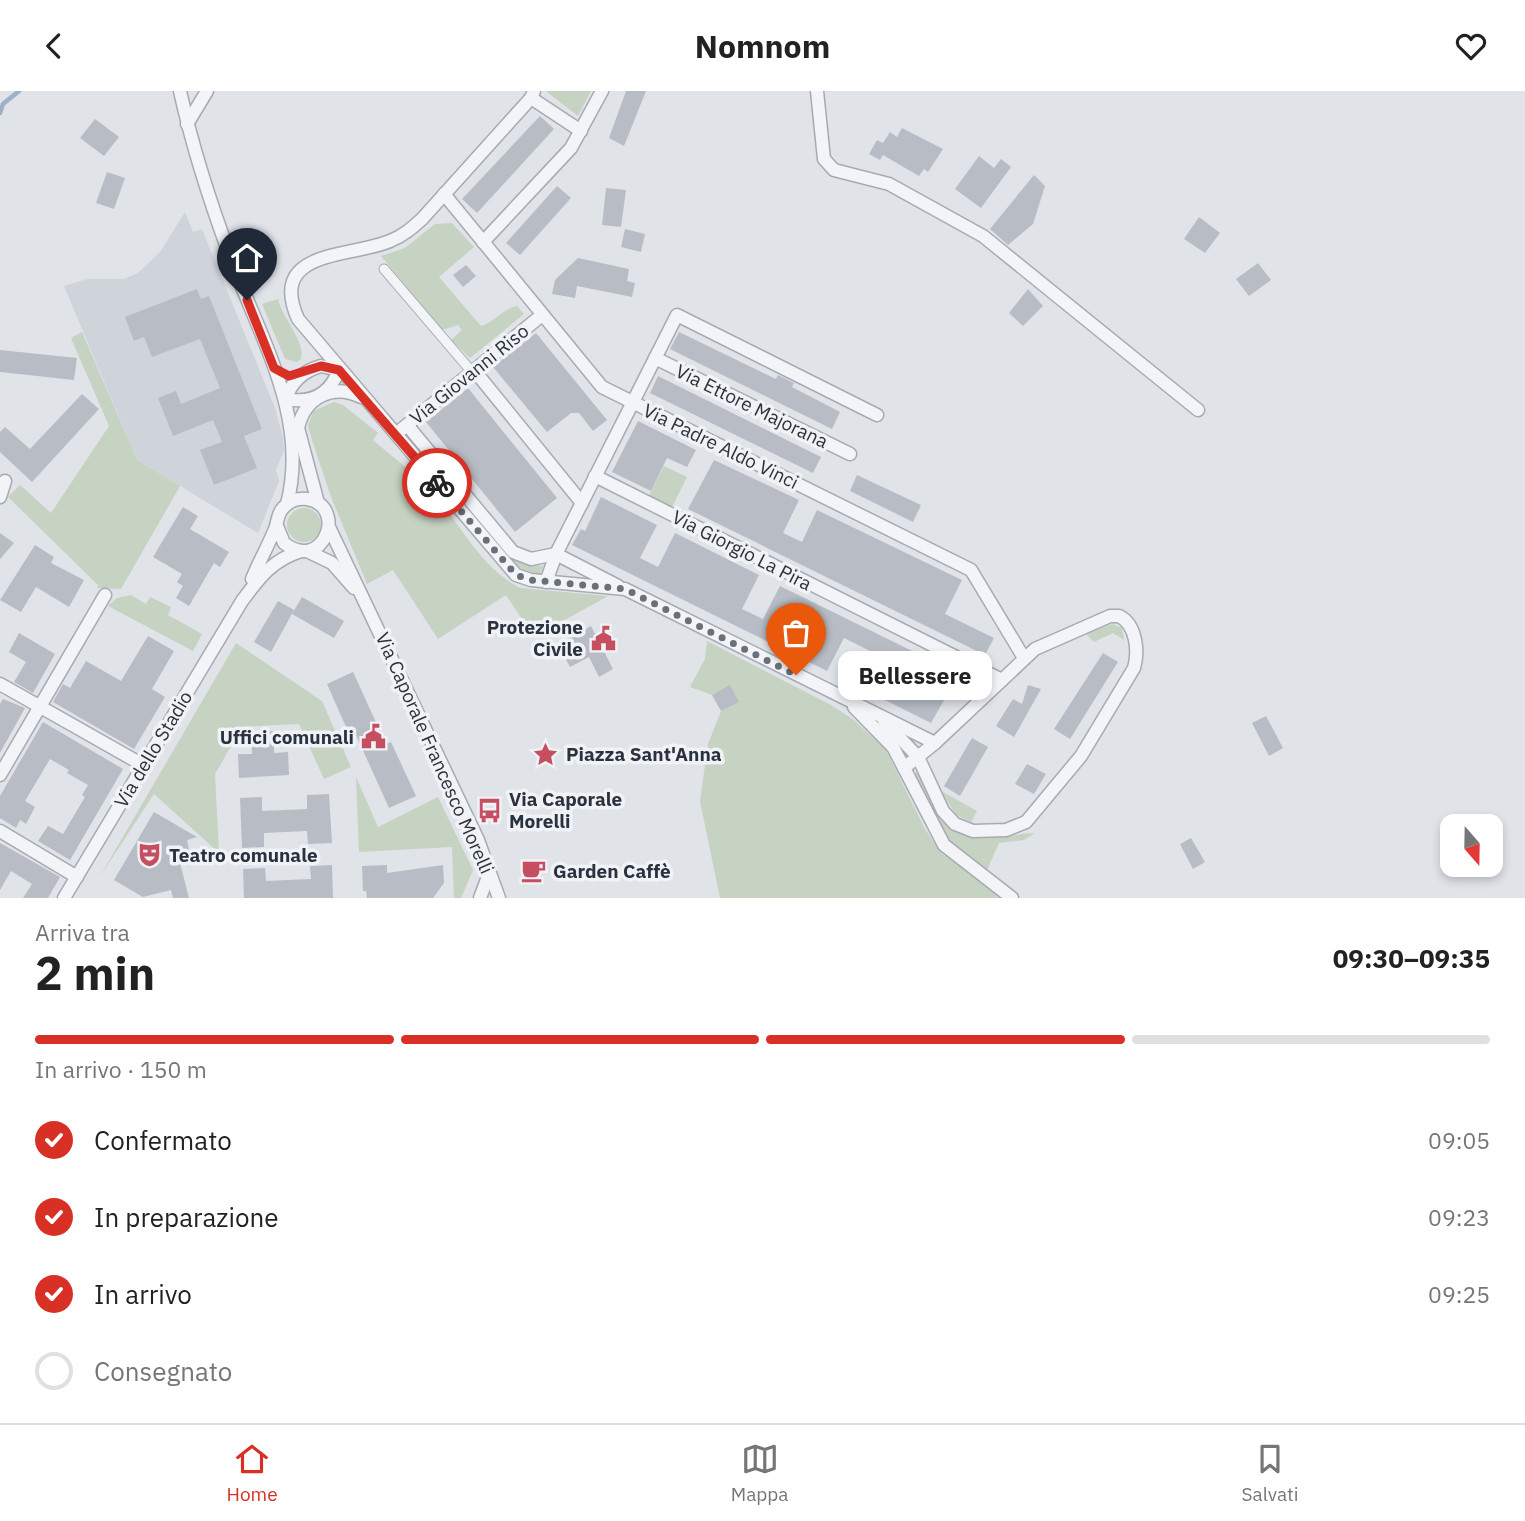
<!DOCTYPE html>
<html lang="it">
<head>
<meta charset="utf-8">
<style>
  body { margin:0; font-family:"IBM Plex Sans",sans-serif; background:#f6f6f6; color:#222; height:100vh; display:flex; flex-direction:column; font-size:26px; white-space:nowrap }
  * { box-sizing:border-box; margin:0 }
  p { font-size:23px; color:#767676 }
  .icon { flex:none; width:38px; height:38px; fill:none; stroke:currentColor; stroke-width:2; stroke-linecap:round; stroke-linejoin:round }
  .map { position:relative; height:807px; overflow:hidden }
  .side { display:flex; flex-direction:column; background:#fff; flex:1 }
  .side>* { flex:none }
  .needle { width:46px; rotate:160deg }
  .buttons { position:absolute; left:1440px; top:723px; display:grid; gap:14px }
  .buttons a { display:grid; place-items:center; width:63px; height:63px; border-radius:14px; background:#fff; box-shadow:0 4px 10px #0003; font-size:35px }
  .pin { position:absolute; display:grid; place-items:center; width:60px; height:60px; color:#fff; margin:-72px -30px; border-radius:50% 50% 50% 0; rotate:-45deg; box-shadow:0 0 7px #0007 }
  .pin .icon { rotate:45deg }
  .courier { position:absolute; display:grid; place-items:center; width:70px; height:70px; margin:-35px; border:5px solid #d93025; border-radius:50%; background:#fff; color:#222; box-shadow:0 2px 9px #0007 }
  .bubble { position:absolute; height:49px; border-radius:14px; background:#fff; box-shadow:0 4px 10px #0003; font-size:23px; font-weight:800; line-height:49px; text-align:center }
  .overview em { font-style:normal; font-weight:800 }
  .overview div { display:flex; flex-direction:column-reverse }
  .overview { display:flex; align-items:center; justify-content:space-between; height:119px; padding:0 35px }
  h1 { font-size:46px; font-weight:800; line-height:52px }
  .bar { display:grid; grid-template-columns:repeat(4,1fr); gap:10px 7px; align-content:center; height:84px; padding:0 35px }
  .bar i { height:9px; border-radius:5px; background:#e0e0e0 }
  .bar .on { background:#d93025 }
  .bar p { grid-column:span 4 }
  ol { padding:0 35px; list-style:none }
  li { display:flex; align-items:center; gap:21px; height:77px }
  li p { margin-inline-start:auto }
  li .icon { padding:7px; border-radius:50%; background:#d93025; color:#fff; stroke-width:4 }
  li:last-child { color:#767676 }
  li i { width:38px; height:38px; border:4px solid #e0e0e0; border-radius:50% }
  header { display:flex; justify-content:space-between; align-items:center; height:91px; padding:0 35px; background:#fff; font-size:32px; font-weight:800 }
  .dock { display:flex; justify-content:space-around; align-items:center; height:98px; border-top:2px solid #e0e0e0; background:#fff; font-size:19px; color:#767676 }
  .dock a { display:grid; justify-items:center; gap:4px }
  .dock .on { color:#d93025 }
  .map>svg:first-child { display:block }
  .built { fill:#cfd3da }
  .green { fill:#c6d2c2 }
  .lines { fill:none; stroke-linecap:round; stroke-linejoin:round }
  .stream { stroke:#9eb1c6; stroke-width:4.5 }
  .building { fill:#b8bdc5 }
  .pedestrian-casing { stroke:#a6aab2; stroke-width:11 }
  .minor-casing { stroke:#a6aab2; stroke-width:15 }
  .pedestrian { stroke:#f3f4f7; stroke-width:9 }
  .minor { stroke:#f3f4f7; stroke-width:12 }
  .done { stroke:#6a707a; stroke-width:7; stroke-dasharray:0 12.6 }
  .route { stroke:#d93025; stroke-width:9 }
  .labels { text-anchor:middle; stroke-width:7; stroke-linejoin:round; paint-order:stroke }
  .street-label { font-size:19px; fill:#2a323f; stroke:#f0f2f6 }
  .poi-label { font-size:19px; font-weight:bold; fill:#2a323f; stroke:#f0f2f6; text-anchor:start }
</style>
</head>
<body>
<header><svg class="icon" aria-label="back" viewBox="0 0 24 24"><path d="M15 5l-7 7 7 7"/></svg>Nomnom<svg class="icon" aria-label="heart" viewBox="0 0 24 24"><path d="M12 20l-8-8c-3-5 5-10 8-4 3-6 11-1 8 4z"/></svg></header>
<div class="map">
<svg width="1525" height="807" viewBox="0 0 1525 807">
  <rect width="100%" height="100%" fill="#e0e3e8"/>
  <!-- built -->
  <polygon class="built" points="185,121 193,141 202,138 275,317 283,346 284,359 276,379 279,390 258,442 137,369 64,195 87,188 124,188 138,182 160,161"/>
  <!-- green -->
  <g class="green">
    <polygon points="591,0 578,25 547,1 547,0"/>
    <path d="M452,132l22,24 -35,30 42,49c14,-4 23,-18 36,-20l7,8 -54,44 -19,-18 11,-10 -4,-5 -16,5 -61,-74 24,-8 30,-24z"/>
    <path d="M278,208c4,19 28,43 23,60l-4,3 -12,-3 -23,-55z"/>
    <polygon points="82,241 137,369 180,395 121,498 97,497 98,494 8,406 20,394 51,422 109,335 71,247"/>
    <path d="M334,311l9,3 35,28 -5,7c19,17 43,33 60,53 28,32 48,75 87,95l88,8 -74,41 -28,-42 -68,44 -45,-69 -26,14 -36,-87 -19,-57 -4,-14 5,-15z"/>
    <polygon points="411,346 511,466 525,473 543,475 540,483 529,483 514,476 408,348"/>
    <polygon points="664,375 687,386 672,416 649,404"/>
    <circle cx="304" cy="434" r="17"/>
    <polygon points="131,504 146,513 150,506 171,516 168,524 202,543 193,560 108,515 117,507"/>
    <polygon points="1112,533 1122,537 1124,549 1113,542 1094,551 1086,543"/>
    <polygon points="707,550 831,614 854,629 886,659 925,738 942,763 971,779 1001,807 720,807 700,710 708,653 721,620 738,610 730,595 712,604 690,596 705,568"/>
    <polygon points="236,552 322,610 351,676 324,688 299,633 242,636 215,683 219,762 154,703 99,787"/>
    <path d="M917,681c21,44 28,71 85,65 11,-1 21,-4 33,-4l-11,7 -25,3 -12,27 -40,-29 -35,-67z"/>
    <polygon points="356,686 378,736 438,706 473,779 461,807 454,807 452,756 359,761"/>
    <polygon points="941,700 977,720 971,731 956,724"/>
  </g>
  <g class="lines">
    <!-- stream -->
    <polyline class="stream" points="0,22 3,13 19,0"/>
  </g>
  <!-- building -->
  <g class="building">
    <polygon points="626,0 646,0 624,55 609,47"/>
    <polygon points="540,25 554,38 477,122 462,108"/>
    <polygon points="95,28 119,46 104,65 80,47"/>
    <polygon points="902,37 943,58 928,81 924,78 919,85 883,64 880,69 869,63 877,49 883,52 890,41 897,46"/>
    <polygon points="979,65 994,77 1001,68 1011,76 981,117 955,98"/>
    <polygon points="107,81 125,87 114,118 96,112"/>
    <polygon points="1034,84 1045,95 1033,133 1008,154 990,138"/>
    <polygon points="557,95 571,107 520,164 506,152"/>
    <polygon points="606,97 626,99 621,136 602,134"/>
    <polygon points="1199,126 1220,142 1205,162 1184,148"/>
    <polygon points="625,138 645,143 641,161 621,156"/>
    <polygon points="578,167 629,178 627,190 635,192 632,206 577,195 575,207 552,203 555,189"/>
    <polygon points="1258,172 1271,189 1249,205 1236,188"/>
    <polygon points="466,174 476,185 463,196 453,184"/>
    <polygon points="197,198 201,208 209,205 262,338 244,345 257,377 214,394 200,359 222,351 213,329 173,345 158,307 176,300 181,313 220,297 200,248 152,266 144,246 134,250 125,226"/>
    <polygon points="1028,198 1043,215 1023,235 1009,222"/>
    <polygon points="679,241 776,288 778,284 794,292 792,296 840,321 832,338 670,258"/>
    <polygon points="536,242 607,329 593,340 579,322 571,322 547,341 493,276"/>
    <polygon points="0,259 77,267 74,289 0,281"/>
    <polygon points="658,285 821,366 813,382 650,302"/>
    <polygon points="468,297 557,407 515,441 426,331"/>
    <polygon points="82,303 99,318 32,391 0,361 0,341 5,336 30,358"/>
    <polygon points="638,330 696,359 687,376 667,367 651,400 612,381"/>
    <polygon points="714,369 799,409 783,442 802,451 817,419 962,489 945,523 994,547 985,564 688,418"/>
    <polygon points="857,384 921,414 913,431 850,400"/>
    <polygon points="601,406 657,434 640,467 658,476 675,442 759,484 742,518 763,528 780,495 959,583 931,632 855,594 872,561 844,547 827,580 572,454 581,438 585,440"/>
    <polygon points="183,416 198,425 190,438 229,461 220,476 214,472 189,515 176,507 183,495 177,491 182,483 153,466"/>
    <polygon points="0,442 14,452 0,468"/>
    <polygon points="35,454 54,466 51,472 84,489 69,516 36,496 21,521 0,509"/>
    <polygon points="302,506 344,530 334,547 292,523"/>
    <polygon points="278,510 294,519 271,561 254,551"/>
    <polygon points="591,535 613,578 599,586 589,566 570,576 558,553"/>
    <polygon points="19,542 55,563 33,602 14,591 26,571 9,561"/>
    <polygon points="148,545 174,560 152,598 165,606 134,658 53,611 63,593 70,597 86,570 121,590"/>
    <polygon points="1103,562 1118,571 1070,648 1054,638"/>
    <polygon points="353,581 386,653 391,651 416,705 389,717 356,644 351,647 327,593"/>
    <polygon points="730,594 739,611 721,620 712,604"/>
    <polygon points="1028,594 1041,598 1014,646 996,635 1013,608 1022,613"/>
    <polygon points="3,608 25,617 0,662 0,613"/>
    <polygon points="1266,625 1283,657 1269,665 1252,632"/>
    <polygon points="43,631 123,678 70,769 38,750 48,735 63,743 85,706 82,704 88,694 67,682 69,679 50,668 25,710 35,716 26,733 20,729 16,737 0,727 0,705"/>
    <polygon points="274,640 274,662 288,661 289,684 239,687 238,663 252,663 251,641"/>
    <polygon points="972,647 988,656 960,705 944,695"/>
    <polygon points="1027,673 1046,683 1034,703 1015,693"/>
    <polygon points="329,703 332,752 308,753 307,740 264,742 264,756 242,757 240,707 262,706 262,720 307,718 307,704"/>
    <polygon points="154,721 197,746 187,749 191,768 180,772 189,807 173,807 171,799 143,806 114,789"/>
    <polygon points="1191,747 1205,771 1193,778 1180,753"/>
    <polygon points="0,752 60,786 48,807 23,807 32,793 11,780 0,799"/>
    <polygon points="332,774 333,807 244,807 243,778 265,777 266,790 311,788 310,775"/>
    <polygon points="387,774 387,782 443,774 444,792 433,807 367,807 366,800 363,800 362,775"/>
  </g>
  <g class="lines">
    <defs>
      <polyline id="pedestrian" points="384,178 472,281"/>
      <g id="minor">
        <path d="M180,0c13,59 32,117 53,173 29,78 76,155 54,240"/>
        <path d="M534,0l-3,7 -109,121c-10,9 -19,17 -32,22 -40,17 -123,8 -92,78l218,256 15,5 94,9 310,154"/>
        <polyline points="817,0 824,68 834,79 889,93 983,145 1198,319"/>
        <polyline points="531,7 581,40"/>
        <polyline points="187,33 207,0"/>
        <polyline points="444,103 602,296 971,479 1024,567"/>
        <polyline points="483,151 571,57 602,0"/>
        <polyline points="655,267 850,363"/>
        <path d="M321,275l18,4c-9,24 -28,34 -53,29 5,-17 17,-28 35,-33z"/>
        <polyline points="474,279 582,412"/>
        <polyline points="407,334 513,461 531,468 556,463 618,495"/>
        <polyline points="298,337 318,412"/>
        <path d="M298,337c7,-31 35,-45 63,-31"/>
        <polyline points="402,338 542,224"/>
        <polyline points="595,385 1002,589"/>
        <polyline points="0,406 5,390"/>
        <polyline points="329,436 478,749 499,807"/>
        <polyline points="307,460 332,472 354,497"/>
        <path d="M252,488c7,-17 16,-33 23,-50 3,-7 2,-15 8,-21 6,-7 15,-10 24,-9 42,7 16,75 -23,44l-7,-17"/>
        <polyline points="546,491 556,463 677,224 877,324"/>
        <polyline points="0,593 143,674"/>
        <polyline points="854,616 893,656 904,677"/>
        <path d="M884,630l34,36 25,54 12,13 18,7 33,-1 20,-8 55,-66 53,-88c5,-17 2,-44 -15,-52h-9l-75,33 -100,94 -31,25 40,77 68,53"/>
        <polyline points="0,684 105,504"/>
        <polyline points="0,740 77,786"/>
        <path d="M64,807l178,-297c17,-23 30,-41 59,-50"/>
        <polyline points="480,807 489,783"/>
      </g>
    </defs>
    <!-- pedestrian casing -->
    <use href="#pedestrian" class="pedestrian-casing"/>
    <!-- minor casing -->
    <use href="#minor" class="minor-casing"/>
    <!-- pedestrian -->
    <use href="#pedestrian" class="pedestrian"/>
    <!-- minor -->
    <use href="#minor" class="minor"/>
  </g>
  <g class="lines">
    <!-- done -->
    <polyline class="done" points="437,392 516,484 531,489 625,498 796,584"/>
    <!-- route -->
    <polyline class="route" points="247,209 274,277 289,285 321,275 339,279 437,392"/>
  </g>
  <!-- icons -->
  <defs>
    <symbol id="civic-bare" viewBox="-9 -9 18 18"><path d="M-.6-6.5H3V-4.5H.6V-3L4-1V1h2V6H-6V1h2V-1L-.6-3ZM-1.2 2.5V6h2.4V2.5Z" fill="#c54e60" stroke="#f0f2f6" stroke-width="2.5" paint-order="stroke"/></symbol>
    <symbol id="sight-bare" viewBox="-9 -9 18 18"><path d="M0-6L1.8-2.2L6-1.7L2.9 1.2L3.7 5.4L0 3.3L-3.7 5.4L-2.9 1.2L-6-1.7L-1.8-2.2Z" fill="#c54e60" stroke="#f0f2f6" stroke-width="2.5" paint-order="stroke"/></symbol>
    <symbol id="bus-bare" viewBox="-9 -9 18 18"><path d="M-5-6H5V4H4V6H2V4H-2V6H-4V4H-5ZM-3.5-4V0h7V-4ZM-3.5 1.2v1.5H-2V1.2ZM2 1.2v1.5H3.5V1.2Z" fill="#c54e60" stroke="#f0f2f6" stroke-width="2.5" paint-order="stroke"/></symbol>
    <symbol id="theatre-bare" viewBox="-9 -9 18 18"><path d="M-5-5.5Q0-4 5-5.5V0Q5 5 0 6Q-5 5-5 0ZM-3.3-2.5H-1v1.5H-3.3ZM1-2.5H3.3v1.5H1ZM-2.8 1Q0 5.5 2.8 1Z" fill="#c54e60" stroke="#f0f2f6" stroke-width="2.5" paint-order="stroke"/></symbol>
    <symbol id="cafe-bare" viewBox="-9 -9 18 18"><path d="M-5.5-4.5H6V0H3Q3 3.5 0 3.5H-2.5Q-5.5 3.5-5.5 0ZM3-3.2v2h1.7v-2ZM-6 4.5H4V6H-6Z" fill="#c54e60" stroke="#f0f2f6" stroke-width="2.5" paint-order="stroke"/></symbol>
  </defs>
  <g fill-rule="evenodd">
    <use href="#civic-bare" x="586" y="530" width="35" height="35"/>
    <use href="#civic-bare" x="356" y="628" width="35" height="35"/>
    <use href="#sight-bare" x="528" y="646" width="35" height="35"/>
    <use href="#bus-bare" x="472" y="702" width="35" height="35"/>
    <use href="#theatre-bare" x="132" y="746" width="35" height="35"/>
    <use href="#cafe-bare" x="516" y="762" width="35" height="35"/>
  </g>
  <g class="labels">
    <!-- street labels -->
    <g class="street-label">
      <text transform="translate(469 283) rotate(-39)" y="7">Via Giovanni Riso</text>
      <text transform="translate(752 315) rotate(26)" y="7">Via Ettore Majorana</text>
      <text transform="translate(721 355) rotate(26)" y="7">Via Padre Aldo Vinci</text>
      <text transform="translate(742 459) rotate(27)" y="7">Via Giorgio La Pira</text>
      <text transform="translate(153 658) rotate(-59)" y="7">Via dello Stadio</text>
      <text transform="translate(435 662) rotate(66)" y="7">Via Caporale Francesco Morelli</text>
    </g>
    <!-- poi labels -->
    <g class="poi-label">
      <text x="583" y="543" text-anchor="end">Protezione<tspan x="583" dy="22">Civile</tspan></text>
      <text x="354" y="653" text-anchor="end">Uffici comunali</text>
      <text x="566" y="670">Piazza Sant'Anna</text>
      <text x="509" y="715">Via Caporale<tspan x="509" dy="22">Morelli</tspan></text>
      <text x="169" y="771">Teatro comunale</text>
      <text x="553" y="787">Garden Caffè</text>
    </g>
  </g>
</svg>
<div class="buttons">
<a><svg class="needle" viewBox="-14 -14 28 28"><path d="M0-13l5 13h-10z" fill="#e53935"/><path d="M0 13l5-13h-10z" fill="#767676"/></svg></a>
</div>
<div class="pin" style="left:796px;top:584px;background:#ea580c"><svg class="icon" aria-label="bag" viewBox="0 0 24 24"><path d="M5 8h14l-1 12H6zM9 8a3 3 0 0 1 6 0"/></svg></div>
<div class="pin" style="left:247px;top:209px;background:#1f2937"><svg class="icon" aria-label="home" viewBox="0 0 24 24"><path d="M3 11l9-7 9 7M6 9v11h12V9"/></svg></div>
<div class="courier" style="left:437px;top:392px"><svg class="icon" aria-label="bike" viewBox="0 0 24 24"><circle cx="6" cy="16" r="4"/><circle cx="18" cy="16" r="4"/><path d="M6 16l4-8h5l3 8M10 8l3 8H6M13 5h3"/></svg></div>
<div class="bubble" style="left:838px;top:560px;width:154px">Bellessere</div>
</div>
<section class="side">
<div class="overview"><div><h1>2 min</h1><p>Arriva tra</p></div><em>09:30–09:35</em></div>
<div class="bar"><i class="on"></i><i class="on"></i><i class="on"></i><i></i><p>In arrivo · 150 m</p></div>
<ol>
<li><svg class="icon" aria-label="check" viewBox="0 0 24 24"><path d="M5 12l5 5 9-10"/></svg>Confermato<p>09:05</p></li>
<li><svg class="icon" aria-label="check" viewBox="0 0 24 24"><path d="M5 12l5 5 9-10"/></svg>In preparazione<p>09:23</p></li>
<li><svg class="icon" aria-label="check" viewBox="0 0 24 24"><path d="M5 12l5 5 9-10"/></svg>In arrivo<p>09:25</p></li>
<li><i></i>Consegnato</li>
</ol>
</section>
<nav class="dock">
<a class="on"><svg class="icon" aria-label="home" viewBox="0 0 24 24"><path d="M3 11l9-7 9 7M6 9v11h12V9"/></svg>Home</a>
<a><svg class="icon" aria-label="map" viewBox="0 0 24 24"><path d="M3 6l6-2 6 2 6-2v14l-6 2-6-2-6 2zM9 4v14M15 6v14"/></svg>Mappa</a>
<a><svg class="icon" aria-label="saved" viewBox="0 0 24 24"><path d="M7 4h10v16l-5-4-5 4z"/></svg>Salvati</a>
</nav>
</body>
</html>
